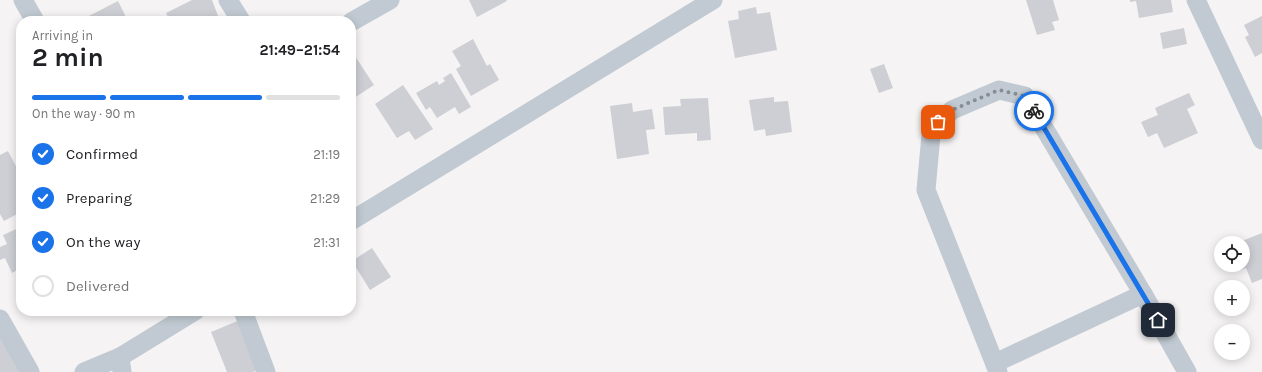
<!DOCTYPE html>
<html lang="en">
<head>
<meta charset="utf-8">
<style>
  body { margin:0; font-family:Karla,sans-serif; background:#f6f6f6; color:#202124; height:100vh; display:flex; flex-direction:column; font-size:15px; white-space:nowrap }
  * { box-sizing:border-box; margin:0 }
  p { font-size:13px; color:#757577 }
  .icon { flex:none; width:22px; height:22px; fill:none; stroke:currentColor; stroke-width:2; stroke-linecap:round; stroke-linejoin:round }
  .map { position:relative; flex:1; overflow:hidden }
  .drawer { position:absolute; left:16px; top:16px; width:340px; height:300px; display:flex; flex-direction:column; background:#fff; border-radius:16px; box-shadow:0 2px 10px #0003 }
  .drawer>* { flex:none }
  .buttons { position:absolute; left:1214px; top:236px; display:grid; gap:8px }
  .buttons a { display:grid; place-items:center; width:36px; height:36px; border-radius:50%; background:#fff; box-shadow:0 2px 10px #0003; font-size:20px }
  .pin { position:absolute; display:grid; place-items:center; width:34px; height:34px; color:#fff; margin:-17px; border-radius:8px; box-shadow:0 2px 6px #0006 }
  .courier { position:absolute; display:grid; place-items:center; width:40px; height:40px; margin:-20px; border:3px solid #1a73e8; border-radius:50%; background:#fff; color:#222; box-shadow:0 1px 5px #0007 }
  .summary em { font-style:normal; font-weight:700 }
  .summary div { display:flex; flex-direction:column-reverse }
  .summary { display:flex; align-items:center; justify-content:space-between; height:68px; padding:0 16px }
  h1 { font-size:26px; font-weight:700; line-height:30px }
  .bar { display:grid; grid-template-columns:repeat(4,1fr); gap:6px 4px; align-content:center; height:48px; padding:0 16px }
  .bar i { height:5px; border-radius:3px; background:#e0e0e0 }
  .bar .selected { background:#1a73e8 }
  .bar p { grid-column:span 4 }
  ol { padding:0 16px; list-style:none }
  li { display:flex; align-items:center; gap:12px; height:44px }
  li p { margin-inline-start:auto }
  li .icon { padding:4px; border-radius:50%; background:#1a73e8; color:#fff; stroke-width:4 }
  li:last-child { color:#757577 }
  li i { width:22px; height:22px; border:2px solid #e0e0e0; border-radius:50% }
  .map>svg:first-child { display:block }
  .building { fill:#cdcfd5 }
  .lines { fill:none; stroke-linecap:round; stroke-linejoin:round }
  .minor { stroke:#c1cad2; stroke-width:19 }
  .done { stroke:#868d94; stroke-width:4; stroke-dasharray:0 7.2 }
  .route { stroke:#1a73e8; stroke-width:5 }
</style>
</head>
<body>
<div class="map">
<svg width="1262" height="372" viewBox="0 0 1262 372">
  <rect width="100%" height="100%" fill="#f5f3f3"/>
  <!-- building -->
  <g class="building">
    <polygon points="192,0 212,0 220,21 170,21 166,13"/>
    <polygon points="469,0 506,0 507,1 477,17"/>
    <polygon points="1026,0 1053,0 1059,20 1052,22 1055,30 1037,35"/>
    <polygon points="1130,0 1171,0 1173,12 1139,18 1136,1 1130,2"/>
    <polygon points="118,1 128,21 84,21 83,19"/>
    <polygon points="756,7 757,14 770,12 777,50 735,58 728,21 739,19 738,11"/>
    <polygon points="1262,16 1262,53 1255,57 1245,37 1249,35 1244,25"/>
    <polygon points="1184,28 1187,44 1163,49 1160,33"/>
    <polygon points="473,39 487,66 490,64 499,80 471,96 456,69 461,66 452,51"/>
    <polygon points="351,50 374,85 351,100"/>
    <polygon points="884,64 893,88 879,93 870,69"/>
    <polygon points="451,73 471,107 459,114 455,107 437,118 430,107 426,110 416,93 437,81 439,85 445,81 443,78"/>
    <polygon points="403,85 433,129 415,140 409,131 397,138 375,104"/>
    <polygon points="1189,93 1195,105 1187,109 1198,133 1164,148 1157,133 1148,137 1141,122 1158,115 1155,108"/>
    <polygon points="774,97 774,102 788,101 792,132 766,136 765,129 754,131 749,100"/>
    <polygon points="708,98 711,140 697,141 697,133 665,135 663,107 681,106 680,99"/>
    <polygon points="632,103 633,112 652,109 655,129 646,130 649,154 617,159 610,106"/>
    <polygon points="8,151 21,176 21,212 4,221 0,214 0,155"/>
    <polygon points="21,227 21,268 12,273 5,258 0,260 0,247 7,244 3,235"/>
    <polygon points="1262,233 1262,279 1252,283 1246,268 1240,270 1238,265 1243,265 1243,248 1245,247 1242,241"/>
    <polygon points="372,248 391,277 370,290 352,261"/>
    <polygon points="240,320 260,369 253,372 227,372 211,332"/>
    <polygon points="0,331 21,370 18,372 0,372"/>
  </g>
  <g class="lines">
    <!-- minor -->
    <g class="minor">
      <polyline points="23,0 35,21"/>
      <polyline points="228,0 241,21"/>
      <polyline points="1196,0 1262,140"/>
      <polyline points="351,22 390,0"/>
      <polyline points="351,221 713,0"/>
      <polyline points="243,311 266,372"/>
      <polyline points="0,319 30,372"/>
      <polyline points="995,363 1143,294"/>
      <polyline points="84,372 120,357"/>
      <polyline points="122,372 120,357 195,311"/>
      <polyline points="998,372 926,190 931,135 939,122 952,110 999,90 1025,96 1143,294 1187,372"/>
    </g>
  </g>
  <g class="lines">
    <!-- done -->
    <polyline class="done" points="938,122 952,110 999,90 1025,96 1034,111"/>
    <!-- route -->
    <polyline class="route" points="1034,111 1158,320"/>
  </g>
</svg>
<div class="buttons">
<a><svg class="icon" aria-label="locate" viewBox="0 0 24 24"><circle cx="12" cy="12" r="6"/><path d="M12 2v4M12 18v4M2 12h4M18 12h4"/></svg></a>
<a>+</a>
<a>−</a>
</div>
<div class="pin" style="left:938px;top:122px;background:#ea580c"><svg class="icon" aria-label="bag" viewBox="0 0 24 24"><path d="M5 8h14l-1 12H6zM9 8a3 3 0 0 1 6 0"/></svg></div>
<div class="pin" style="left:1158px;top:320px;background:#1f2937"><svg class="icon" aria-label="home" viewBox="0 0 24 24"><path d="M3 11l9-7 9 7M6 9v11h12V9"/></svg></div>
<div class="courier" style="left:1034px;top:111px"><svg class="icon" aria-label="bike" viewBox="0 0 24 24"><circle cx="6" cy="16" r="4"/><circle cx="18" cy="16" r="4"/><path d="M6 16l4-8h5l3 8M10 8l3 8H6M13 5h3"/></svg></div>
<section class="drawer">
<div class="summary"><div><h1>2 min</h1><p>Arriving in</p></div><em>21:49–21:54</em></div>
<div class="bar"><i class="selected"></i><i class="selected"></i><i class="selected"></i><i></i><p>On the way · 90 m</p></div>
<ol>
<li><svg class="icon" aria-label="check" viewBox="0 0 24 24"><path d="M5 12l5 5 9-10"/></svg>Confirmed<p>21:19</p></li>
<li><svg class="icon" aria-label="check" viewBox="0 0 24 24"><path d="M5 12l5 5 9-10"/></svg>Preparing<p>21:29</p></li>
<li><svg class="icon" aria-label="check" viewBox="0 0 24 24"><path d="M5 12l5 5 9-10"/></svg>On the way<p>21:31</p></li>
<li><i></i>Delivered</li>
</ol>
</section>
</div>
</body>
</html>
